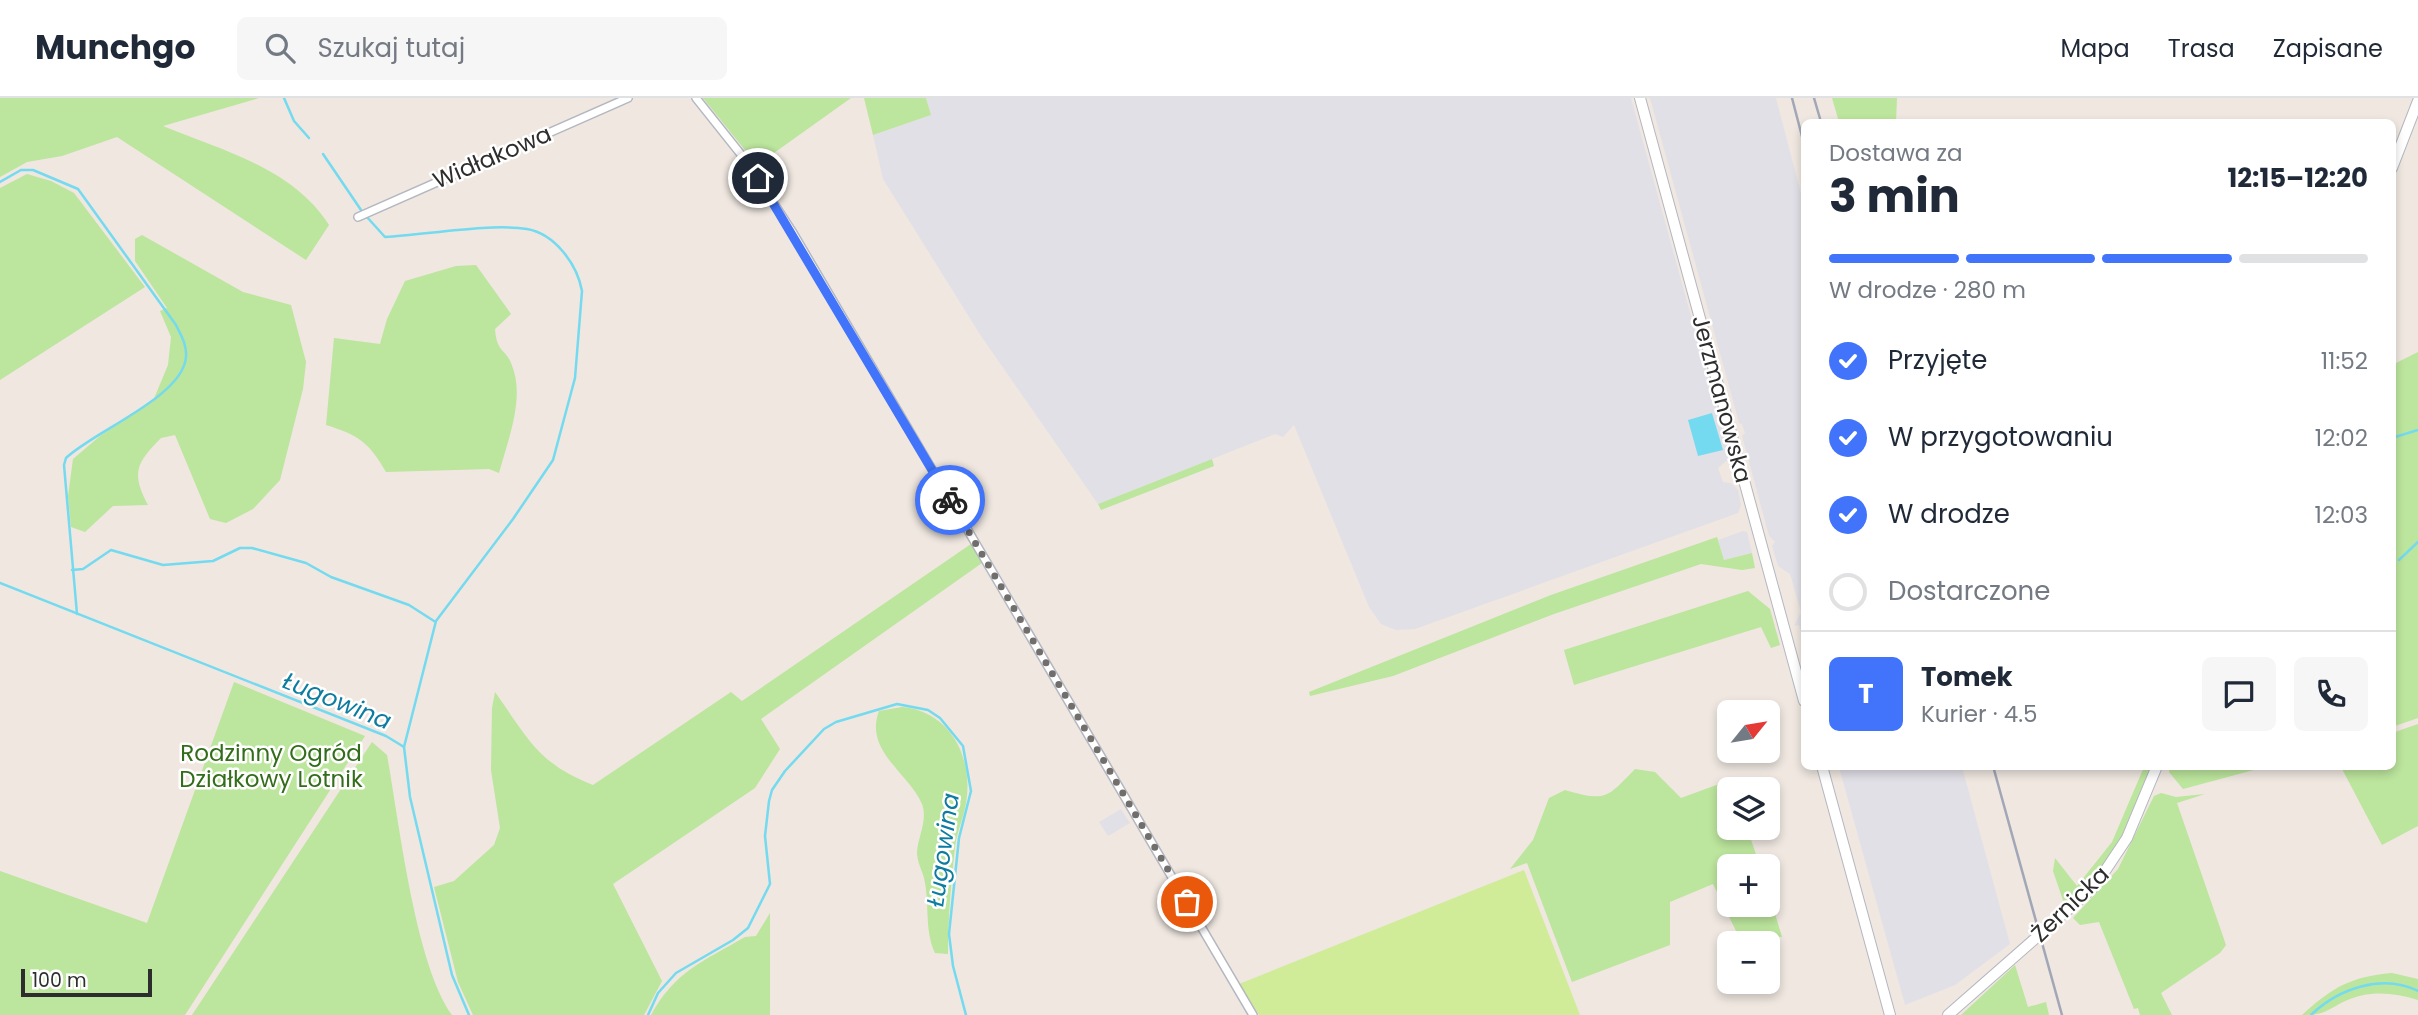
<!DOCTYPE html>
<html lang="pl">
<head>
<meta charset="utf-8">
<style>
  body { margin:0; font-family:Poppins,sans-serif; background:#f6f6f7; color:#1f2937; height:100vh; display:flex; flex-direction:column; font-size:26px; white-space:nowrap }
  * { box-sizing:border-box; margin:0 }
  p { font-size:23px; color:#747a83 }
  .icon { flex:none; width:38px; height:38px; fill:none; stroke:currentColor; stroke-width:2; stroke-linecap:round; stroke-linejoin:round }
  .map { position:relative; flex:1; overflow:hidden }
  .sheet { position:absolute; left:1801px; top:21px; width:595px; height:651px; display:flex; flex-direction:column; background:#fff; border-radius:10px; box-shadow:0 4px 10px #0003 }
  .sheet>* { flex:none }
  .needle { width:46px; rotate:60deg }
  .tools { position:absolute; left:1717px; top:602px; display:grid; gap:14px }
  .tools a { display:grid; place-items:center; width:63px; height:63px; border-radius:10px; background:#fff; box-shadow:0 4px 10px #0003; font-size:35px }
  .scale { position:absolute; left:21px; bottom:18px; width:131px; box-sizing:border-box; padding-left:7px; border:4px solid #2d2d2d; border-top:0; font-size:19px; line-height:24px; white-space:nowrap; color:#2d2d2d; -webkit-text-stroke:5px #fff; paint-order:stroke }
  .pin { position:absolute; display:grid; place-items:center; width:60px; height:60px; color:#fff; margin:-30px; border:4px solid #fff; border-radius:50%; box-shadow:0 2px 7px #0007 }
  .courier { position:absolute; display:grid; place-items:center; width:70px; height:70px; margin:-35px; border:5px solid #4174fa; border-radius:50%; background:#fff; color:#222; box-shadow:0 2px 9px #0007 }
  .headline em { font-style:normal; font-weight:700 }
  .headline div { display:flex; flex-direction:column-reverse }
  .headline { display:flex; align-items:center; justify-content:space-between; height:119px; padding:0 28px }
  h1 { font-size:46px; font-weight:700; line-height:52px }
  .bar { display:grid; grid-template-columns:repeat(4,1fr); gap:10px 7px; align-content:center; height:84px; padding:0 28px }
  .bar i { height:9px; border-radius:5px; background:#e0e1e3 }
  .bar .selected { background:#4174fa }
  .bar p { grid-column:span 4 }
  .line { display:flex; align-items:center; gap:18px; padding:0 28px; border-top:2px solid #e0e1e3 }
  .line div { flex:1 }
  .round { display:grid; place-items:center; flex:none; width:74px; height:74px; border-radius:10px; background:#f6f6f7 }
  ol { padding:0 28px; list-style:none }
  li { display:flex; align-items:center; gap:21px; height:77px }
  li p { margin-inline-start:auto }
  li .icon { padding:7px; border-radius:50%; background:#4174fa; color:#fff; stroke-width:4 }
  li:last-child { color:#747a83 }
  li i { width:38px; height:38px; border:4px solid #e0e1e3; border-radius:50% }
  header { display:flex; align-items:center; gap:42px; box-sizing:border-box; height:98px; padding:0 35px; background:#fff; border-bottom:2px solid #e0e1e3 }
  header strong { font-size:33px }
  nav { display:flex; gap:38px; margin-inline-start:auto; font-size:24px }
  .search { width:490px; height:63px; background:#f6f6f7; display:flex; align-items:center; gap:18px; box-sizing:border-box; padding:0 24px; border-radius:10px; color:#747a83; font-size:26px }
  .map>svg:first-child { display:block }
  .industrial { fill:#e2e0e7 }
  .green { fill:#bce59d }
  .pitch { fill:#d0ec99 }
  .water { fill:#74daef }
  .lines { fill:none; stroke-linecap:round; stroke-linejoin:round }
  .stream { stroke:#74daef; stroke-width:2.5 }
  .street-casing { stroke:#b3b7c0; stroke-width:10 }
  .secondary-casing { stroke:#b3b7c0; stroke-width:12 }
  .street { stroke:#fff; stroke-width:7 }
  .secondary { stroke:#fff; stroke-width:10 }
  .rail { stroke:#a2a7b7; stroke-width:2.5 }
  .done { stroke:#716e6c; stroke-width:7; stroke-dasharray:0 12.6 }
  .route { stroke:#4174fa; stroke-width:9 }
  .labels { text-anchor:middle; stroke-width:5; stroke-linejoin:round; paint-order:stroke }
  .street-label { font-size:23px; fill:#2d2d2d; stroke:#fff }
  .park-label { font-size:23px; fill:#336d1b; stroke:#fff }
  .water-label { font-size:24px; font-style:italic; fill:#0d7ca1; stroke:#fff }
</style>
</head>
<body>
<header>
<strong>Munchgo</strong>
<div class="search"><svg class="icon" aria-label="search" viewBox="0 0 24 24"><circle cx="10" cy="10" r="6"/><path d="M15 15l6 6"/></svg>Szukaj tutaj</div>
<nav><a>Mapa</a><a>Trasa</a><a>Zapisane</a></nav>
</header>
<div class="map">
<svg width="2418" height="917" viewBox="0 0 2418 917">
  <rect width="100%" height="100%" fill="#efe7e0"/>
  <!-- industrial -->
  <g class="industrial">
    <polygon points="926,0 1631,0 1730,360 1718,370 1723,384 1731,385 1738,392 1741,407 1738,415 1415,531 1396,532 1381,526 1369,509 1294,327 1283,339 1275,336 1098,406 981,238 883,81 873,37 931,17"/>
    <polygon points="1650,0 1776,0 1804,107 1804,544 1799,527 1794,528 1801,514 1790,476 1778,468 1772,448 1775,444 1769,438 1742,338 1745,335 1742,326 1739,325"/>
    <polygon points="1743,433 1747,434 1752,455 1724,462 1718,442"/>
    <polygon points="1839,669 1962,669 2010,846 1955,887 1905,907"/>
    <polygon points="1121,711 1130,725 1108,738 1099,724"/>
  </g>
  <!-- green -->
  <g class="green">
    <path d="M0,0h259l-96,28c58,24 130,42 166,99l-23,35 -189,-123 -55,19 -35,6 -27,15z"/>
    <polygon points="703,0 851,0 757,67"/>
    <polygon points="864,0 926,0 931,17 873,37"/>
    <polygon points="1832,0 1897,0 1896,24 1839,24"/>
    <polygon points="27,76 51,83 74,95 145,189 0,282 0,90"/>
    <path d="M142,137l101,57 48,13 15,57 -3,27 -23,91 -27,29 -27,14 -16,-4 -35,-84 -14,3c-25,25 -30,35 -13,67l-35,1 -28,26 -14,-5 -3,-31 5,-37 27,-23 53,-35 15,-36 3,-28 -11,-26 7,-3 -32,-47v-22z"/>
    <path d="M476,167l35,49 -16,15c2,24 9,18 16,34 15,34 -3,76 -12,110l-10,-4 -103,3c-17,-30 -28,-37 -60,-47l8,-87 46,6 7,-25 18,-38 51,-15z"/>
    <polygon points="2418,254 2418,620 2392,629 2392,267"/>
    <polygon points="1212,361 1214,368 1101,412 1098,406"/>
    <polygon points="1717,439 1724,462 1752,455 1755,470 1742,472 1701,466 1554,516 1393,578 1310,598 1309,594 1551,497"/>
    <path d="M971,446l11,19 -221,156 19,30 -25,39 -142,96 49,97 -18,34h-171l-15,-33 -24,-95 20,-6 40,-36 6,-17 -9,-58 1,-62 3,-16c33,46 42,71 98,93l138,-93 11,9z"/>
    <polygon points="1748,493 1770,511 1780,547 1771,550 1761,529 1574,587 1564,552"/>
    <polygon points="234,584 365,638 185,917 0,917 0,773 147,825"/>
    <path d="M902,609c45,4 69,45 65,88 -1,18 -10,35 -12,52 -4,36 -7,72 -7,107l-13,-1c-11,-24 -5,-50 -11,-75 -2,-8 -7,-16 -7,-26 1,-15 11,-32 5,-48 -14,-32 -58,-53 -43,-93z"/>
    <polygon points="2418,626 2418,728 2382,747 2341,669 2392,668 2392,635"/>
    <path d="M372,644l15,13c12,66 28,209 65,260h-260z"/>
    <polygon points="2144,669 2152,669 2118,747 2109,761 2067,806 2064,805 2053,773 2055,760 2077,788 2112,744"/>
    <polygon points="2170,669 2170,668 2265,669 2183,691 2169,674"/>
    <path d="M1635,671l20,3 26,26 49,-18 3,9h-4v39h18l13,38h-31v39h39v-15l14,47 -45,-4 -24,-49 -43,18v43l-98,37 -45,-119 -17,6 23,-29 16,-42 16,-8c41,12 42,8 70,-21z"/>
    <polygon points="2161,695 2176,699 2205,696 2177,705 2226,847 2220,855 2161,895 2172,917 2140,917 2138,910 2134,911 2099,824 2080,827 2073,820 2118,771 2154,698"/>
    <path d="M770,815v102h-119c24,-44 53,-54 94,-78l11,-1z"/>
    <polygon points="2015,867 2028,909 2046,904 2049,917 1961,917"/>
    <path d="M2392,875l26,6v21c-25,-8 -51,-10 -75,2 -19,10 -20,13 -41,13 31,-28 48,-38 90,-42z"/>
  </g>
  <!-- pitch -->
  <polygon class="pitch" points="1524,772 1580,917 1259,917 1239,886"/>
  <!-- water -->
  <polygon class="water" points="1712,315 1723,352 1698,358 1688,322"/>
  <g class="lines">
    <!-- stream -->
    <g class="stream">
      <polyline points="284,0 294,23 309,40"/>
      <polyline points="323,56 361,112"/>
      <path d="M0,84l21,-12h12l45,19 98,136c5,10 11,20 10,32 -3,40 -92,74 -120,101l-2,7 13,149"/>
      <path d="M366,118l19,21c40,-2 105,-14 142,-8 28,5 50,35 55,62l-7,87 -22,82 -40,59 -77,102 -32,126"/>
      <polyline points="2392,340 2418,332"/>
      <polyline points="2399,462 2418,444"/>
      <polyline points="72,472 83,471 111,452 163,467 213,463 240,450 252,450 306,465 331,479 409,507 434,523"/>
      <polyline points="0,485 386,638 404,649 410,699 452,877 469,917"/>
      <polyline points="648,917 658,895 676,875 733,842 748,830 770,786 765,738 769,703 772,692 785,673 824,631 836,624 897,606 928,612 940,620 963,648 971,693 959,740 949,836 953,868 966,917"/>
      <path d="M2311,917c27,-26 71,-42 107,-24"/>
    </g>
    <defs>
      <g id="street">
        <polyline points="696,0 747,64 793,135 1253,917"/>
        <polyline points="358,119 628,0"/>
      </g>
      <g id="secondary">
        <polyline points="1640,0 1804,603"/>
        <polyline points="2392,70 2418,3"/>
        <polyline points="1822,668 1890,917"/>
        <polyline points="1948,917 2095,788 2127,740 2157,668"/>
      </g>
    </defs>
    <!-- street casing -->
    <use href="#street" class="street-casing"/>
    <!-- secondary casing -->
    <use href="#secondary" class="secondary-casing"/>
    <!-- street -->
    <use href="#street" class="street"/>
    <!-- secondary -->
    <use href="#secondary" class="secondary"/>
    <!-- rail -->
    <g class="rail">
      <polyline points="1792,0 1804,46"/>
      <polyline points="1814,0 1821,24"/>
      <polyline points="1993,668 2062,917"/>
    </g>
  </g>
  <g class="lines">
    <!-- done -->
    <polyline class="done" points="950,402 1187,804"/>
    <!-- route -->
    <polyline class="route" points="758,80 950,402"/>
  </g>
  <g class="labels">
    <!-- street labels -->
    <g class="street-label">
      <text transform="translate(492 59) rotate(-23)" y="8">Widłakowa</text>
      <text transform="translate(1722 301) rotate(75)" y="8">Jerzmanowska</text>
      <text transform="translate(2070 806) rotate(-44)" y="8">Żernicka</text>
    </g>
    <!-- park labels -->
    <g class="park-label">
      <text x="271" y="663">Rodzinny Ogród<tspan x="271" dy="26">Działkowy Lotnik</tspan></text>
    </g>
    <!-- water labels -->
    <g class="water-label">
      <text transform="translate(337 603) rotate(22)" y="8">Ługowina</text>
      <text transform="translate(943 752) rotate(-82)" y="8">Ługowina</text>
    </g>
  </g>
</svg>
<div class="tools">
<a><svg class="needle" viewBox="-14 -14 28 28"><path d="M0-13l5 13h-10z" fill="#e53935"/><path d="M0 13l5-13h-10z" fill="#747a83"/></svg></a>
<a><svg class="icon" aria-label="layers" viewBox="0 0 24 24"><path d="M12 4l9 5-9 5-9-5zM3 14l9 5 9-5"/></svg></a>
<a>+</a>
<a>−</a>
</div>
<div class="scale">100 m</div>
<div class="pin" style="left:1187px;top:804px;background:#ea580c"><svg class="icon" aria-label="bag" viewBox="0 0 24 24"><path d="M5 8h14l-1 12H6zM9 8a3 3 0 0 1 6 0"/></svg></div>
<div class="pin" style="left:758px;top:80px;background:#1f2937"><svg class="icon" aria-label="home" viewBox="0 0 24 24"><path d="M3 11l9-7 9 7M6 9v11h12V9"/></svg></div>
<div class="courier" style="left:950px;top:402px"><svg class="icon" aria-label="bike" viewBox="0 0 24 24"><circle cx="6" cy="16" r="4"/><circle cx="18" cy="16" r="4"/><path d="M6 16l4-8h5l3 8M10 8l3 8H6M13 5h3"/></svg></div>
<section class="sheet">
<div class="headline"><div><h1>3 min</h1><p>Dostawa za</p></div><em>12:15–12:20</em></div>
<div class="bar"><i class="selected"></i><i class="selected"></i><i class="selected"></i><i></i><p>W drodze · 280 m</p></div>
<ol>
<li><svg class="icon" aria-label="check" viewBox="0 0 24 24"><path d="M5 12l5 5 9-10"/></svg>Przyjęte<p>11:52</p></li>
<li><svg class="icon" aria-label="check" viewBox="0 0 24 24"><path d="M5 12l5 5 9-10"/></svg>W przygotowaniu<p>12:02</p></li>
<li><svg class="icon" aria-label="check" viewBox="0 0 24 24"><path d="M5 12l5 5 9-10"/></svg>W drodze<p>12:03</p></li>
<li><i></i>Dostarczone</li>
</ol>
<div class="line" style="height:126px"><b class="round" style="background:#4174fa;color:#fff">T</b><div><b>Tomek</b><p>Kurier · 4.5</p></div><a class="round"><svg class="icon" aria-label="chat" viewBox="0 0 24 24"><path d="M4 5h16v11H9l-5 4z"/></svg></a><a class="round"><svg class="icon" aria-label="phone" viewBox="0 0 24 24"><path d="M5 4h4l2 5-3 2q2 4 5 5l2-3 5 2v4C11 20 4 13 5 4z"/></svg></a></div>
</section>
</div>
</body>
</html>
